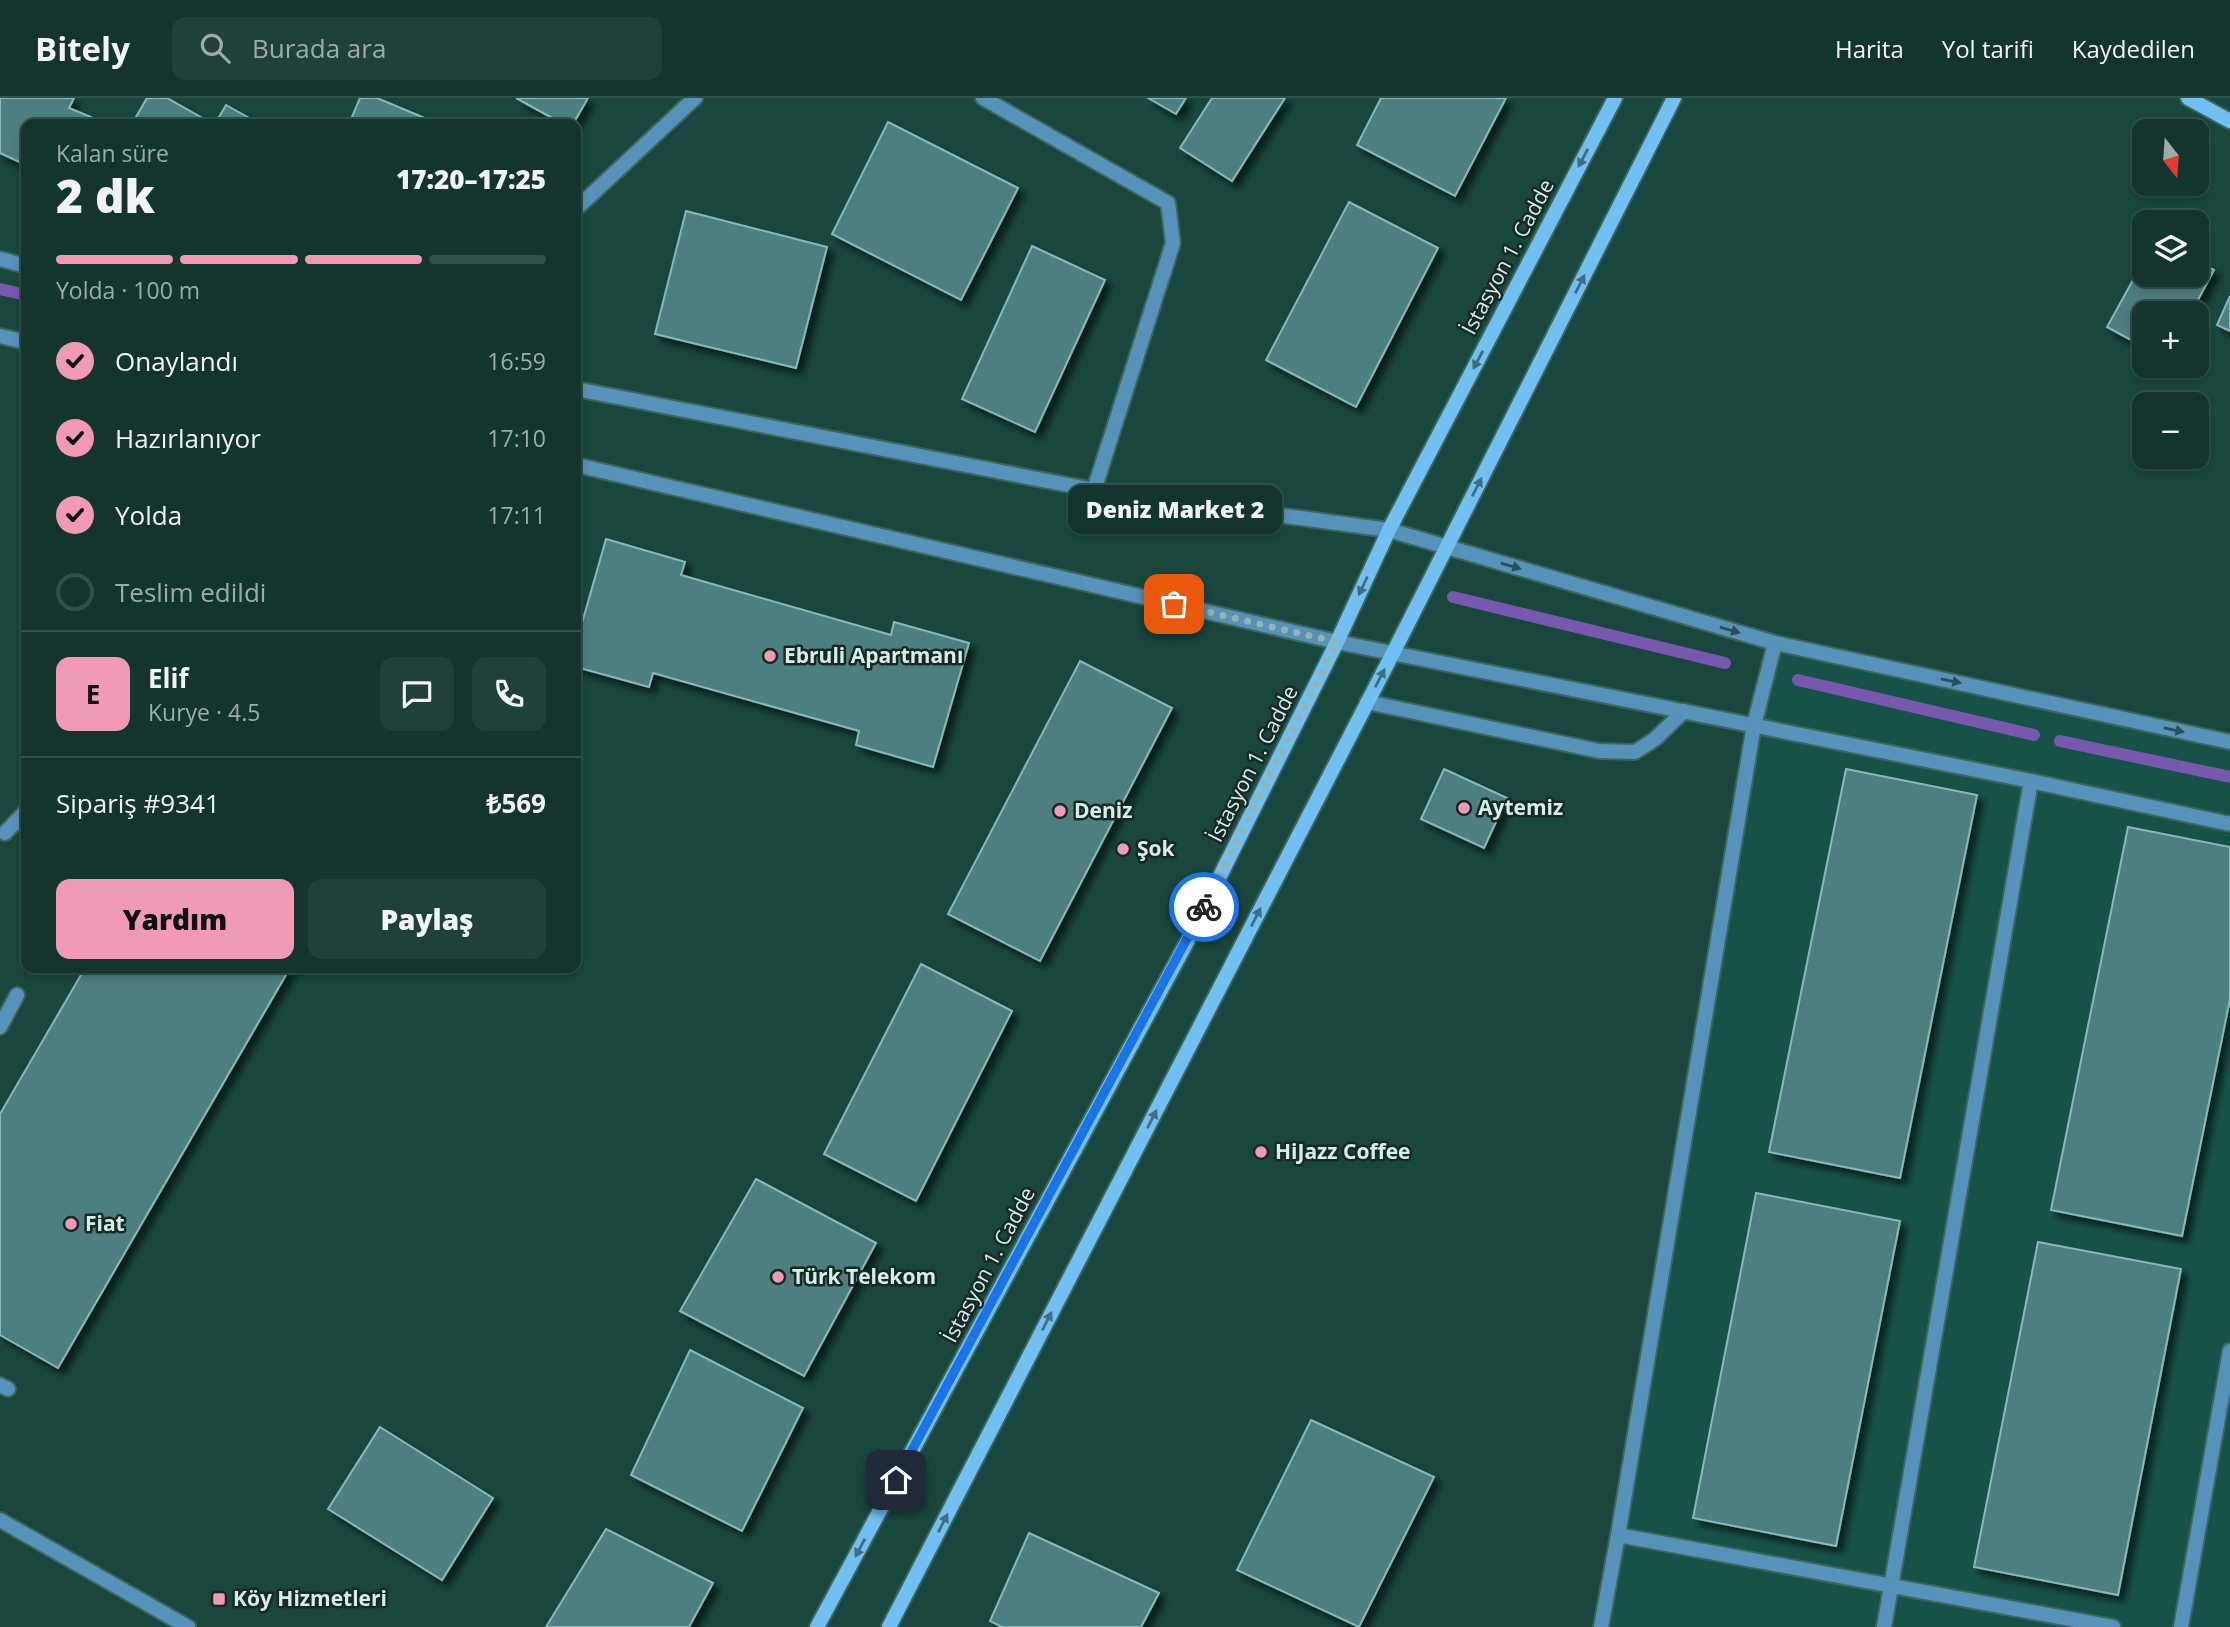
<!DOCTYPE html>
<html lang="tr">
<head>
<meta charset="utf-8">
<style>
  body { margin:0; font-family:"Open Sans",sans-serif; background:#20403a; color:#f1f3f6; height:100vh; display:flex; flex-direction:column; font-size:26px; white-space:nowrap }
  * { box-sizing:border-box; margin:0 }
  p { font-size:23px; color:#9dabaa }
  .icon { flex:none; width:38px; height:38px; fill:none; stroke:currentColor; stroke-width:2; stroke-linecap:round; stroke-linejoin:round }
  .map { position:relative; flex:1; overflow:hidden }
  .details { position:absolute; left:21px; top:21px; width:560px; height:854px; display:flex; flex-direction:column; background:#13352e; border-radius:14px; box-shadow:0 4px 10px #0003,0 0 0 2px #32504a }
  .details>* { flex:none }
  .needle { width:46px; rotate:163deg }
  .controls { position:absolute; left:2132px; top:21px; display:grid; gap:14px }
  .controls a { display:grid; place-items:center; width:77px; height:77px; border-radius:14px; background:#13352e; box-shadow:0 4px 10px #0003,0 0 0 2px #32504a; font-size:35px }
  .pin { position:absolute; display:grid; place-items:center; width:60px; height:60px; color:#fff; margin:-30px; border-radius:14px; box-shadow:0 4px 10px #0006 }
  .courier { position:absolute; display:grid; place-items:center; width:70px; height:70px; margin:-35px; border:5px solid #1a73e8; border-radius:50%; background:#fff; color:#222; box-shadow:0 2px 9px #0007 }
  .bubble { position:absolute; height:49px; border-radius:14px; background:#13352e; box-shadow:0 4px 10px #0003,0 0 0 2px #32504a; font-size:23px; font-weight:800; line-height:49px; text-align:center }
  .head em { font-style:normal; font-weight:800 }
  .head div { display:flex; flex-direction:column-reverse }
  .head { display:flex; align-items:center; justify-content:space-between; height:119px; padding:0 35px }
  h1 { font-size:46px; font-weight:800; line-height:52px }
  .bar { display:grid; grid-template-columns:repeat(4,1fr); gap:10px 7px; align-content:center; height:84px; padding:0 35px }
  .bar i { height:9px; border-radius:5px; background:#32504a }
  .bar .on { background:#f09ab6 }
  .bar p { grid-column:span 4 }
  .line { display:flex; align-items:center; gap:18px; padding:0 35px; border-top:2px solid #32504a }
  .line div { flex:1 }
  .round { display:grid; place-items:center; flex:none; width:74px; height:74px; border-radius:14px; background:#20403a }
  ol { padding:0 35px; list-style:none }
  li { display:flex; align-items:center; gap:21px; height:77px }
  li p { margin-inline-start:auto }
  li .icon { padding:7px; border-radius:50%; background:#f09ab6; color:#111; stroke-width:4 }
  li:last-child { color:#9dabaa }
  li i { width:38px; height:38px; border:4px solid #32504a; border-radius:50% }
  .action { display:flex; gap:14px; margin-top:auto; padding:14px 35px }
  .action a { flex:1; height:80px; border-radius:14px; background:#f09ab6; color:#111; font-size:28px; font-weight:800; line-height:80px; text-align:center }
  .action a+a { background:#20403a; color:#f1f3f6 }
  header { display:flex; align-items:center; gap:42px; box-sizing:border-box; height:98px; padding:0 35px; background:#13352e; border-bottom:2px solid #32504a }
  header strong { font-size:33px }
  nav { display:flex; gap:38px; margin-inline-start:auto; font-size:24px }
  .search { width:490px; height:63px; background:#20403a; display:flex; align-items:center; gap:18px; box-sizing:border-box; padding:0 24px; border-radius:14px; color:#9dabaa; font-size:26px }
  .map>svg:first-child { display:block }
  .built { fill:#175248 }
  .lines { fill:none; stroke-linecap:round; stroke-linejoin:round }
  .stream { stroke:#7858ae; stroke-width:12 }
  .building { fill:#4e7e80; stroke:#87b9bb; stroke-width:2; filter:url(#shadow) }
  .service-casing { stroke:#3b655d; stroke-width:18 }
  .minor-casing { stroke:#3b655d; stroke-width:18 }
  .tertiary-casing { stroke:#3b655d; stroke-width:18 }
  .secondary-casing { stroke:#3b655d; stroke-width:18 }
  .service { stroke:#5692ba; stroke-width:14 }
  .minor { stroke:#5692ba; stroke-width:14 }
  .tertiary { stroke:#5692ba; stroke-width:14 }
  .secondary { stroke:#72c0f2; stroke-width:14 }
  .oneway { fill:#3f6d81 }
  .oneway2 { fill:#2c4e59 }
  .done { stroke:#94b4ac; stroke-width:7; stroke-dasharray:0 12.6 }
  .route { stroke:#1a73e8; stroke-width:9 }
  .poi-dot { fill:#f09ab6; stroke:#162925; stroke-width:2.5 }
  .labels { text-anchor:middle; stroke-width:5; stroke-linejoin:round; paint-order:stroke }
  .street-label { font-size:21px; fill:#d7eee8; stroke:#162925 }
  .poi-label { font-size:21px; font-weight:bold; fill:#d7eee8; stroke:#162925; text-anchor:start }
</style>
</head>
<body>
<header>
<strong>Bitely</strong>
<div class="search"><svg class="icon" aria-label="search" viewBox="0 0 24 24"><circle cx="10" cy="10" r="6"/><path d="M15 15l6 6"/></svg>Burada ara</div>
<nav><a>Harita</a><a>Yol tarifi</a><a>Kaydedilen</a></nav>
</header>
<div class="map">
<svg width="2230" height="1529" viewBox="0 0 2230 1529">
  <defs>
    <filter id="shadow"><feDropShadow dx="6" dy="6" stdDeviation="3.5" flood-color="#0009"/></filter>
  </defs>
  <rect width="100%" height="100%" fill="#19473e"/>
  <!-- built -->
  <polygon class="built" points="1775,545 2230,644 2230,1529 1601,1529"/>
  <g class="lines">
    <!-- stream -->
    <g class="stream">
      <polyline points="0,191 26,197"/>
      <polyline points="1453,499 1725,565"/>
      <polyline points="1798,582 2034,637"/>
      <polyline points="2060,643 2230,679"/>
    </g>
  </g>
  <!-- building -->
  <g class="building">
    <polygon points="0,0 74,0 69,10 91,19 88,26 26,26 26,67 0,55"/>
    <polygon points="147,0 167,0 213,26 132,26"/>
    <polygon points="360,0 377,0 439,26 349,26"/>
    <polygon points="516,0 588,0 573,26 563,26"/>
    <polygon points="1148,0 1186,0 1176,16"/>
    <polygon points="1212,0 1285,0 1232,83 1180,50"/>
    <polygon points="1381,0 1506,0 1455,98 1357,47"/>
    <polygon points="226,7 260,26 215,26"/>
    <polygon points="888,24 1018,90 961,202 832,136"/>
    <polygon points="1349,104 1438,150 1356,309 1266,262"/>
    <polygon points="686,113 827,149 796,270 655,236"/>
    <polygon points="1032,148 1105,182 1035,334 962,301"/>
    <polygon points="2144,162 2144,177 2196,177 2196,163 2214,172 2191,215 2144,215 2144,249 2107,229"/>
    <polygon points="2230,198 2230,233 2217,227"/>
    <polygon points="606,441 685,464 681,477 891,537 894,524 969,545 933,669 856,647 859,633 653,575 649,589 576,569 576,546"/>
    <polygon points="1080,563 1172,610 1040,863 948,816"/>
    <polygon points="1444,671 1507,700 1484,750 1421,721"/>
    <polygon points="1846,671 1977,697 1900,1080 1769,1054"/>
    <polygon points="2128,729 2230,749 2230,901 2182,1138 2051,1112"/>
    <polygon points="921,866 1012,913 916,1103 824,1056"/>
    <polygon points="85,870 290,870 58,1270 0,1237 0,1016"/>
    <polygon points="756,1081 876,1145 804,1278 680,1213"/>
    <polygon points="1756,1095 1900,1123 1836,1448 1693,1420"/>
    <polygon points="2038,1144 2181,1171 2118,1497 1974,1469"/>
    <polygon points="690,1252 803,1310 742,1433 631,1377"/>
    <polygon points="1311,1322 1434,1379 1359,1529 1237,1472"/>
    <polygon points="380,1329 493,1400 442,1482 328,1411"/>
    <polygon points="606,1431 713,1485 689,1529 546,1529"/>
    <polygon points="1029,1435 1159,1495 1141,1529 1002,1529 990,1523"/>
  </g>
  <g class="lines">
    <defs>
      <g id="service">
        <polyline points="1367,604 1599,653 1635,654 1655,641 1684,613"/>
        <polyline points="0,929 17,897"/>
        <polyline points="0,1287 8,1291"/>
      </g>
      <g id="minor">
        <polyline points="983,0 1168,105 1173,145 1094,392"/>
        <polyline points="576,111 695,0"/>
        <polyline points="0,161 26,168"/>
        <polyline points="0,238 26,244"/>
        <polyline points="576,291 1094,392 1389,432 1775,545 2230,644"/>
        <polyline points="576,367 1337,544 2031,683 2230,726"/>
        <polyline points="5,735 26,713"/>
        <polyline points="0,1422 188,1529"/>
        <polyline points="1601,1529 1618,1437 1754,627 1775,545"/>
        <polyline points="1884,1529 2031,683"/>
        <polyline points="2181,1529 2230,1253"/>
      </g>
      <polyline id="tertiary" points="1618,1437 2113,1529"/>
      <g id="secondary">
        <polyline points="2188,0 2230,23"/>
        <polyline points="817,1529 1187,844 1337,544 1389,432 1615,0"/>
        <polyline points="889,1529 1393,555 1674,0"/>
      </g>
    </defs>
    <!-- service casing -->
    <use href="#service" class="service-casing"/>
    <!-- minor casing -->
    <use href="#minor" class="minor-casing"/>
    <!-- tertiary casing -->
    <use href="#tertiary" class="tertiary-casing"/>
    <!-- secondary casing -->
    <use href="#secondary" class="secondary-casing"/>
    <!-- service -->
    <use href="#service" class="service"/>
    <!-- minor -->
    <use href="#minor" class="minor"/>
    <!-- tertiary -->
    <use href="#tertiary" class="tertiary"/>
    <!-- secondary -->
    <use href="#secondary" class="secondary"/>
  </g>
  <!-- one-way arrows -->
  <defs><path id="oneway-solid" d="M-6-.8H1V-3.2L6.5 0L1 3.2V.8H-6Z" transform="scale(1.75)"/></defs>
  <g class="oneway">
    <use href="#oneway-solid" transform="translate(1583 60) rotate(118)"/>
    <use href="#oneway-solid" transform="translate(1580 186) rotate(-63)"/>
    <use href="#oneway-solid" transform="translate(1478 262) rotate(118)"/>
    <use href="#oneway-solid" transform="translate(1477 389) rotate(-63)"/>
    <use href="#oneway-solid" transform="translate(1363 488) rotate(115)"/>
    <use href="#oneway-solid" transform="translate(1380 580) rotate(-63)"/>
    <use href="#oneway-solid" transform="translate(1256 819) rotate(-63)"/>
    <use href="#oneway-solid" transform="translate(1152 1021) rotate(-63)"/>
    <use href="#oneway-solid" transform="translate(1047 1223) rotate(-63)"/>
    <use href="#oneway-solid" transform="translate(943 1425) rotate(-63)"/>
    <use href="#oneway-solid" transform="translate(860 1450) rotate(118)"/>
  </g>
  <g class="oneway2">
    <use href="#oneway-solid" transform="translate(1511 468) rotate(16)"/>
    <use href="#oneway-solid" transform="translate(1730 532) rotate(16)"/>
    <use href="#oneway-solid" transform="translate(1951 583) rotate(12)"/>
    <use href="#oneway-solid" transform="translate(2174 632) rotate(12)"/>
  </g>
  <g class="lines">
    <!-- done -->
    <polyline class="done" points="1174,506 1337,544 1204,809"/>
    <!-- route -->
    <polyline class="route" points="896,1382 1204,809"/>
  </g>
  <!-- markers -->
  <g class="poi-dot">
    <circle cx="770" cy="558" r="7"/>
    <circle cx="1464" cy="710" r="7"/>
    <circle cx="1060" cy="713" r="7"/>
    <circle cx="1123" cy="751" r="7"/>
    <circle cx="1261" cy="1054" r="7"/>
    <circle cx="71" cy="1126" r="7"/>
    <circle cx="778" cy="1179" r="7"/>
    <rect x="212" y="1494" width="14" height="14" rx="3.5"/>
  </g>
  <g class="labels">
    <!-- street labels -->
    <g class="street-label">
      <text transform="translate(1508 159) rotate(-62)" y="7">İstasyon 1. Cadde</text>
      <text transform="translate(1253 666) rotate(-63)" y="7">İstasyon 1. Cadde</text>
      <text transform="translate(989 1167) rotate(-62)" y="7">İstasyon 1. Cadde</text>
    </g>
    <!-- poi labels -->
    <g class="poi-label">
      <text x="784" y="565">Ebruli Apartmanı</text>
      <text x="1478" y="717">Aytemiz</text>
      <text x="1074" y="720">Deniz</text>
      <text x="1137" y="758">Şok</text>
      <text x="1275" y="1061">HiJazz Coffee</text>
      <text x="85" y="1133">Fiat</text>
      <text x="792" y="1186">Türk Telekom</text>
      <text x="233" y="1508">Köy Hizmetleri</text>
    </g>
  </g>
</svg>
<div class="controls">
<a><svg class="needle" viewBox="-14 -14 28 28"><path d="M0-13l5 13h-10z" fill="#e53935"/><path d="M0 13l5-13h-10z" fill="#9dabaa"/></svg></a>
<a><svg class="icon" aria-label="layers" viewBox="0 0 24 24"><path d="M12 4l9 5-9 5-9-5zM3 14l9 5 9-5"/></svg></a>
<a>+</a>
<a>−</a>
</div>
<div class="pin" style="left:1174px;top:506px;background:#ea580c"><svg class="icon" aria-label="bag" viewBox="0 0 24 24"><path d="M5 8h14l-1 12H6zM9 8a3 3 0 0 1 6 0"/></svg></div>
<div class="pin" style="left:896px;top:1382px;background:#1f2937"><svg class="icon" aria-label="home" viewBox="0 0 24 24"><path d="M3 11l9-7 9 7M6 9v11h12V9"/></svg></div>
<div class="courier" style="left:1204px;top:809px"><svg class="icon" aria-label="bike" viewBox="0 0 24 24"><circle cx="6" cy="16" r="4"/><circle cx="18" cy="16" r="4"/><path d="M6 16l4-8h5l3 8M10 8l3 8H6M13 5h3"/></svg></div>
<div class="bubble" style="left:1068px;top:387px;width:214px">Deniz Market 2</div>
<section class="details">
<div class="head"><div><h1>2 dk</h1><p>Kalan süre</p></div><em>17:20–17:25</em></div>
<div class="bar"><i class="on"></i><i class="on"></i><i class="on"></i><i></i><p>Yolda · 100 m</p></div>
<ol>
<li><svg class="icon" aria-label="check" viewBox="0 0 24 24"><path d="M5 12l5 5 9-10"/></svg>Onaylandı<p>16:59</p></li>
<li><svg class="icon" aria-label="check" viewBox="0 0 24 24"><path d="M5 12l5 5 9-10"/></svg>Hazırlanıyor<p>17:10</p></li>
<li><svg class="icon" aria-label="check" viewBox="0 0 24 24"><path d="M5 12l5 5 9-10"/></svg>Yolda<p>17:11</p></li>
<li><i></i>Teslim edildi</li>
</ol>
<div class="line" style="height:126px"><b class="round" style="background:#f09ab6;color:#111">E</b><div><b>Elif</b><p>Kurye · 4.5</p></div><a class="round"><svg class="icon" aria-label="chat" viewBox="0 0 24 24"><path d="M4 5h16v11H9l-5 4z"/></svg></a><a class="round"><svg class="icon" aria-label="phone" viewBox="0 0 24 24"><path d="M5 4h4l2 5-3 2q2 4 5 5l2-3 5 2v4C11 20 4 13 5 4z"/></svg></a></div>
<div class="line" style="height:91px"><div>Sipariş #9341</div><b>₺569</b></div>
<div class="action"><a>Yardım</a><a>Paylaş</a></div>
</section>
</div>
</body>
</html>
